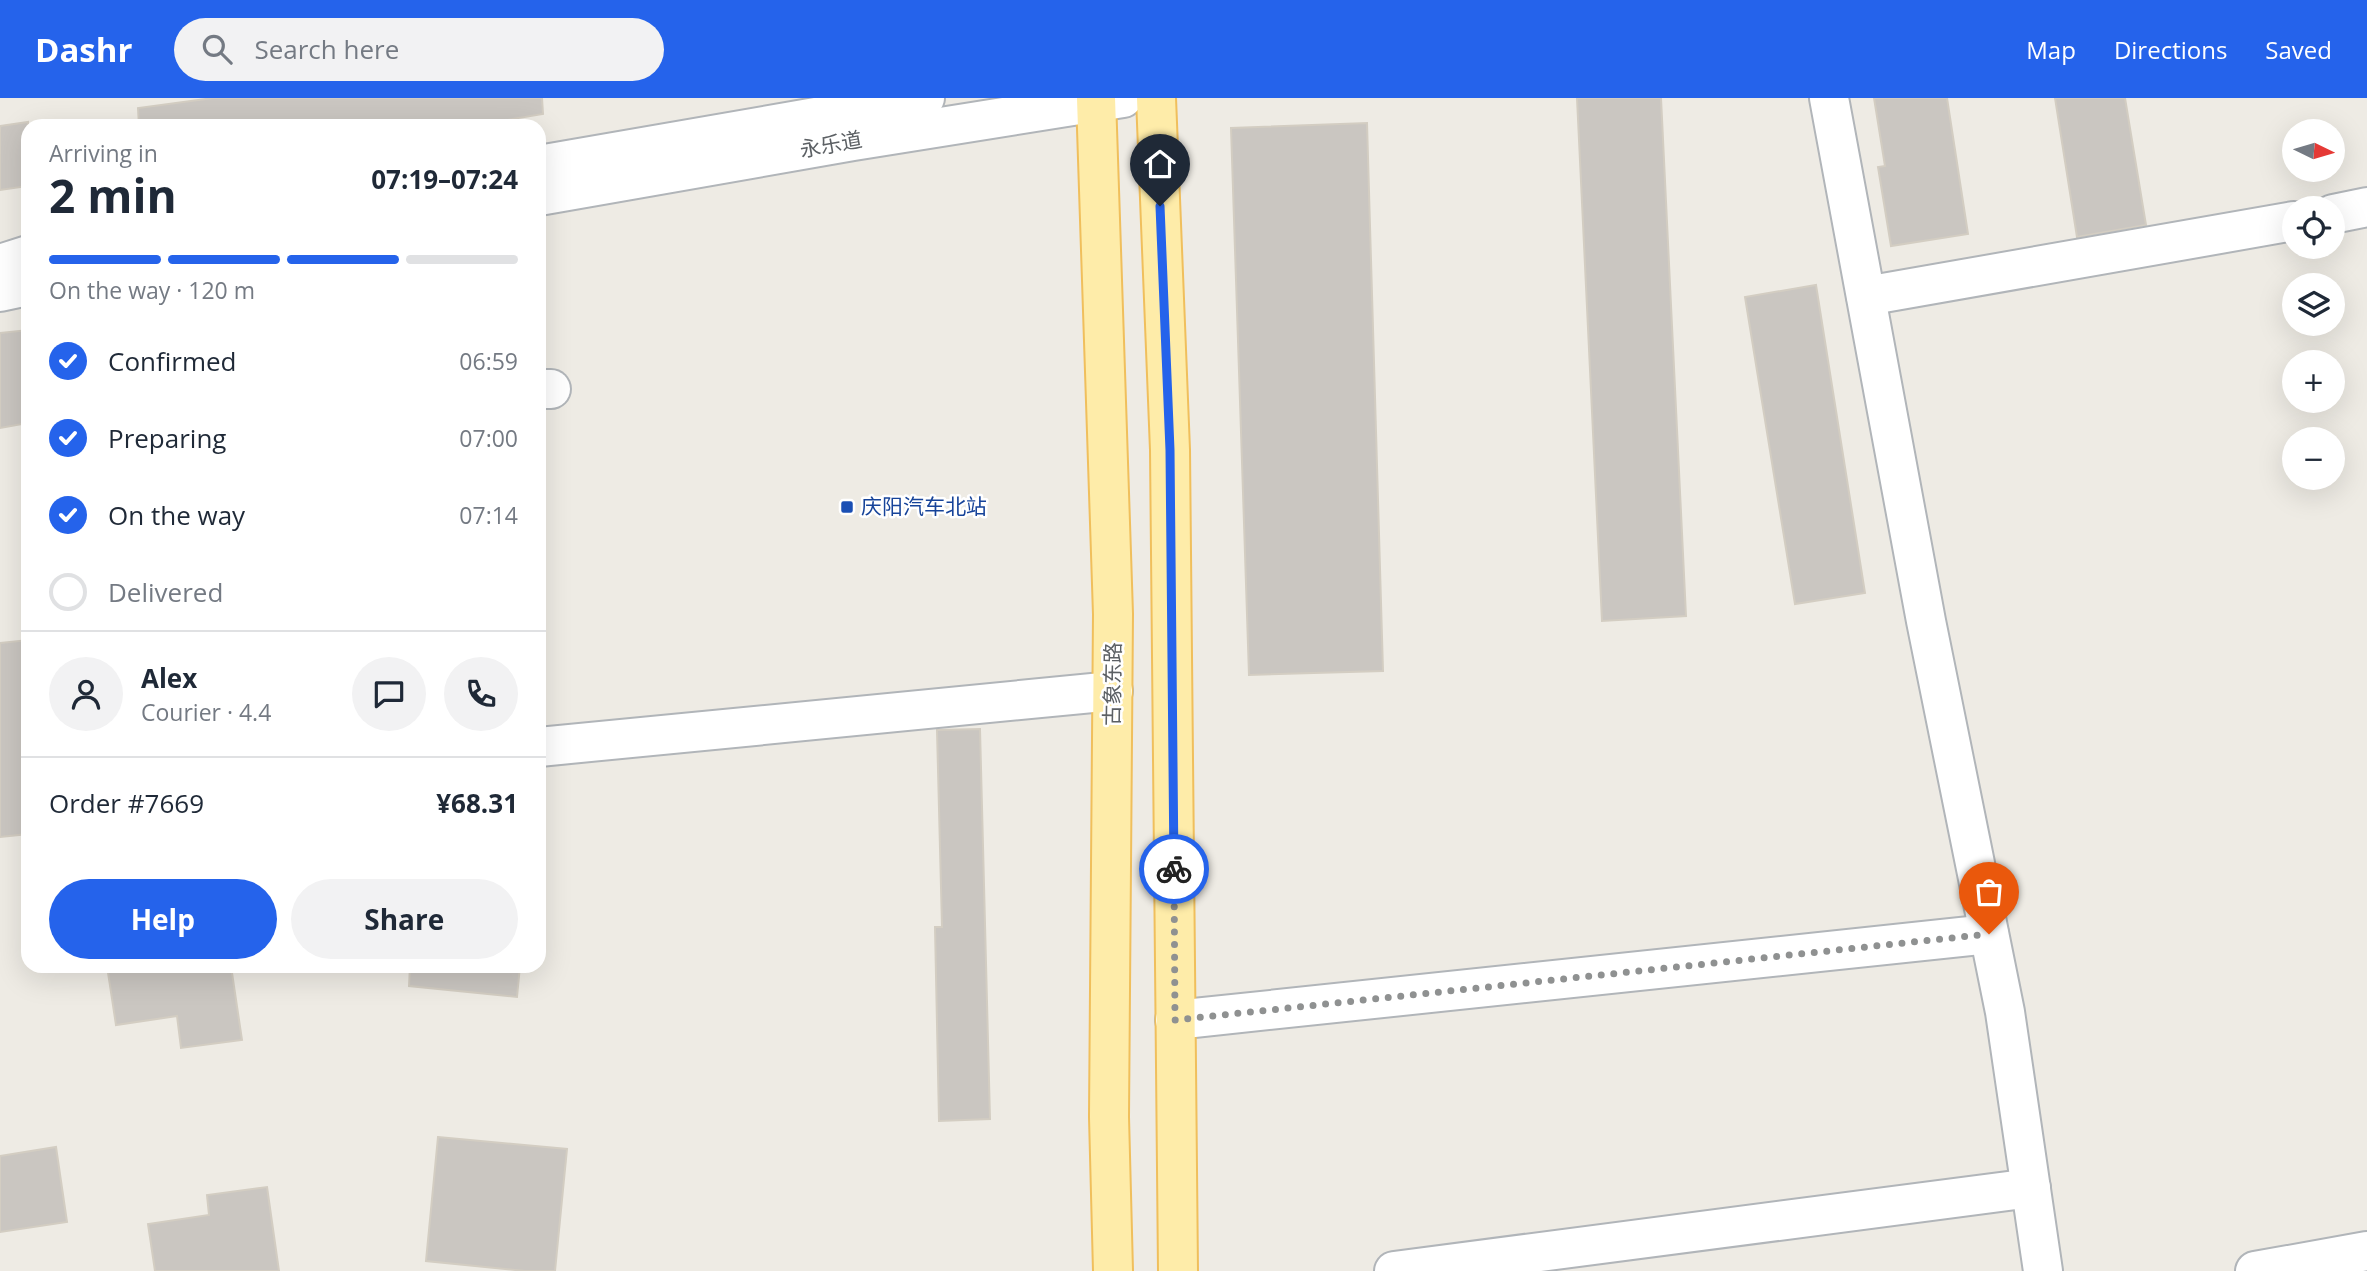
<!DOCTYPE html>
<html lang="en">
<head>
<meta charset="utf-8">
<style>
  body { margin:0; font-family:"Open Sans","Noto Sans SC",sans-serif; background:#f2f2f3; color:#1f2937; height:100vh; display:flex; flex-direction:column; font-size:26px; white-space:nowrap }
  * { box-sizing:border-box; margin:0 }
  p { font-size:23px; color:#747a83 }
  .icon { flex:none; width:38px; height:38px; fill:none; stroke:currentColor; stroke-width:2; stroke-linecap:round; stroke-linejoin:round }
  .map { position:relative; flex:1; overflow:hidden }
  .panel { position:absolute; left:21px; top:21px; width:525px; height:854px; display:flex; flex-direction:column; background:#fff; border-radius:21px; box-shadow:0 7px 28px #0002 }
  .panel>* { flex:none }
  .needle { width:46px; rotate:95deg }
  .buttons { position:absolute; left:2282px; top:21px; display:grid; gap:14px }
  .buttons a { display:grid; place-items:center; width:63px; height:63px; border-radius:50%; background:#fff; box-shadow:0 7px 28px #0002; font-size:35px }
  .pin { position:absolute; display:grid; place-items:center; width:60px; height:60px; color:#fff; margin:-72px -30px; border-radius:50% 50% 50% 0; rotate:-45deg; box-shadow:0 0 7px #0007 }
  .pin .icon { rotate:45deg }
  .courier { position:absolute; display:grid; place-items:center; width:70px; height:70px; margin:-35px; border:5px solid #2563eb; border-radius:50%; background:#fff; color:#222; box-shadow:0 2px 9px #0007 }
  .overview em { font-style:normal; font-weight:700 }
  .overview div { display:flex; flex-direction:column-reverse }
  .overview { display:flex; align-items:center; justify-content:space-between; height:119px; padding:0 28px }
  h1 { font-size:46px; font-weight:700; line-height:52px }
  .bar { display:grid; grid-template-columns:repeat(4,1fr); gap:10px 7px; align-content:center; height:84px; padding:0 28px }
  .bar i { height:9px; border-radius:5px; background:#e0e1e3 }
  .bar .selected { background:#2563eb }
  .bar p { grid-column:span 4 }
  .line { display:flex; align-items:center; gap:18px; padding:0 28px; border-top:2px solid #e0e1e3 }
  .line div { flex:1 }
  .round { display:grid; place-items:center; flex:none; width:74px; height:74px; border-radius:37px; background:#f2f2f3 }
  ol { padding:0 28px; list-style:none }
  li { display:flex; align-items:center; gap:21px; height:77px }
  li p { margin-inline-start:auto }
  li .icon { padding:7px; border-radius:50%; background:#2563eb; color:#fff; stroke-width:4 }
  li:last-child { color:#747a83 }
  li i { width:38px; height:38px; border:4px solid #e0e1e3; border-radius:50% }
  .cta { display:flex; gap:14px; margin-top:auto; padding:14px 28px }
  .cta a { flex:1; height:80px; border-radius:42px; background:#2563eb; color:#fff; font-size:28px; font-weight:700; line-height:80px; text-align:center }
  .cta a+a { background:#f2f2f3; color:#1f2937 }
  header { display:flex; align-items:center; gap:42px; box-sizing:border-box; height:98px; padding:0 35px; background:#2563eb; color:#fff }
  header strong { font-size:33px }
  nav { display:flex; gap:38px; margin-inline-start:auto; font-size:24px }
  .search { width:490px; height:63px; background:#f2f2f3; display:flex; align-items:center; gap:18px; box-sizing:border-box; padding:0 24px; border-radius:38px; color:#747a83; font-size:26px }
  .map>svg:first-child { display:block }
  .building { fill:#cac6c1; stroke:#d3cdc2; stroke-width:2 }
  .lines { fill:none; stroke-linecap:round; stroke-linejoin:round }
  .minor-casing { stroke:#b1b5b9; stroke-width:42 }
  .major-casing { stroke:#f0bf5c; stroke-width:42 }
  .minor { stroke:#fff; stroke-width:38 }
  .major { stroke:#feeca9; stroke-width:38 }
  .done { stroke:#8f9191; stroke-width:7; stroke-dasharray:0 12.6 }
  .route { stroke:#2563eb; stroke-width:9 }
  .transit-dot { fill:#1a4fb4; stroke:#fff; stroke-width:2.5 }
  .labels { text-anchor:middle; stroke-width:5; stroke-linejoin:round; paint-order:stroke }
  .street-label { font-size:21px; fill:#5c6064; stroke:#fff }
  .transit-label { font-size:21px; fill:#164399; stroke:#fff; text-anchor:start }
</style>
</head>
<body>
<header>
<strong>Dashr</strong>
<div class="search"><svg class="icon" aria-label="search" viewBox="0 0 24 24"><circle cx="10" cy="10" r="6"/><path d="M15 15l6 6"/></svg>Search here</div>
<nav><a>Map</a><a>Directions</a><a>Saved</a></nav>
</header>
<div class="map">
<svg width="2367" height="1173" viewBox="0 0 2367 1173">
  <rect width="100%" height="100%" fill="#eeebe4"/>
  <!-- building -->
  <g class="building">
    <polygon points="213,0 542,0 543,16 471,28 139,28 138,10"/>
    <polygon points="1577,0 1661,0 1686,518 1602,523"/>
    <polygon points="1874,0 1947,0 1968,136 1891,148 1878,69 1885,68"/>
    <polygon points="2055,0 2125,0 2146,127 2077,139"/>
    <polygon points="28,24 28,88 0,92 0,28"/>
    <polygon points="1367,25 1383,573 1249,577 1231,30"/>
    <polygon points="1816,187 1865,495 1795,506 1745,199"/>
    <polygon points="28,232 28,325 0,330 0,235"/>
    <polygon points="28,542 28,736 0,739 0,545"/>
    <polygon points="980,631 990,1021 939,1023 935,829 942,829 937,632"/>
    <polygon points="107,868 231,868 242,942 181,950 177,918 116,927"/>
    <polygon points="410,868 520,868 517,899 409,888"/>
    <polygon points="438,1039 567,1051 555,1173 525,1173 426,1163"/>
    <polygon points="56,1049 67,1124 0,1134 0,1058"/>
    <polygon points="267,1089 279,1173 155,1173 148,1126 209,1117 207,1097"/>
  </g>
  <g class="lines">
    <defs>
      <g id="minor">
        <polyline points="1829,0 1926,523 2005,914 2043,1173"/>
        <polyline points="539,67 925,0"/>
        <polyline points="539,98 853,43 1123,0"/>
        <polyline points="2333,116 2367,109"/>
        <polyline points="0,166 28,157"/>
        <polyline points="0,194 28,188"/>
        <polyline points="1866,198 2294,123"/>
        <polyline points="539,291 551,291"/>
        <polyline points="539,649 1113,593"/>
        <polyline points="1175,922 1989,836"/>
        <polyline points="1394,1173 2031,1090"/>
        <polyline points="2255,1173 2367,1153"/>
      </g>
      <g id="major">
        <polyline points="1096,0 1113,516 1109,1019 1113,1173"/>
        <polyline points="1156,0 1170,352 1178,1173"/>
      </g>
    </defs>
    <!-- minor casing -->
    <use href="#minor" class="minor-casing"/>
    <!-- major casing -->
    <use href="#major" class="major-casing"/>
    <!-- minor -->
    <use href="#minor" class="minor"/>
    <!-- major -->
    <use href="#major" class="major"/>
  </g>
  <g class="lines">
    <!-- done -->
    <polyline class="done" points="1174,771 1175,922 1989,836"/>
    <!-- route -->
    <polyline class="route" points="1160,108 1170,352 1174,771"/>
  </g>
  <!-- markers -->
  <rect class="transit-dot" x="840" y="402" width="14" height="14" rx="3.5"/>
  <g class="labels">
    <!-- street labels -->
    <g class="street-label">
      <text transform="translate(831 47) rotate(-10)" y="7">永乐道</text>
      <text transform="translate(1113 586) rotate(-89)" y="7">古象东路</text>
    </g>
    <!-- transit labels -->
    <g class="transit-label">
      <text x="861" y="416">庆阳汽车北站</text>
    </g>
  </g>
</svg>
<div class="buttons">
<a><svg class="needle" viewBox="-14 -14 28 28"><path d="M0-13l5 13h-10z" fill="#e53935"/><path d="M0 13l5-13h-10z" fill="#747a83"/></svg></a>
<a><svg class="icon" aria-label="locate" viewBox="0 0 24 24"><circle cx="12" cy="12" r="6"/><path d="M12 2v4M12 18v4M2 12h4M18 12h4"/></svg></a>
<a><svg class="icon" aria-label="layers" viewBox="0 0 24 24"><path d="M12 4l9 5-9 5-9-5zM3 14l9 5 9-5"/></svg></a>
<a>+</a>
<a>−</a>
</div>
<div class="pin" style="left:1989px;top:836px;background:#ea580c"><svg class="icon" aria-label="bag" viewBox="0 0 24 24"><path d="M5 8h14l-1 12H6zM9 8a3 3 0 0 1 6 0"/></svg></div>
<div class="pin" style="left:1160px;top:108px;background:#1f2937"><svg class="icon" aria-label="home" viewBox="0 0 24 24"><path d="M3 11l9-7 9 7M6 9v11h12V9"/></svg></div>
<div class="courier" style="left:1174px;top:771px"><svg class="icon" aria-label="bike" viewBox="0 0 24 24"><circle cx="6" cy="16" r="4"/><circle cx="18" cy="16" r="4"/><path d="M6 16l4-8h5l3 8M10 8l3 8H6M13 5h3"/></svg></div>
<section class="panel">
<div class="overview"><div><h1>2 min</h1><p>Arriving in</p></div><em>07:19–07:24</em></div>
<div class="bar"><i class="selected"></i><i class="selected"></i><i class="selected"></i><i></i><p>On the way · 120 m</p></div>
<ol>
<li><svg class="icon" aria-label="check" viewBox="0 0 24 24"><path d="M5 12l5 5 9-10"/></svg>Confirmed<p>06:59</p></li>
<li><svg class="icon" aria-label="check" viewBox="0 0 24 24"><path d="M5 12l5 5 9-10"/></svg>Preparing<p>07:00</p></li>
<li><svg class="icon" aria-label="check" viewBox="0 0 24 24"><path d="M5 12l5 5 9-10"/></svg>On the way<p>07:14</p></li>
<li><i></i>Delivered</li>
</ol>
<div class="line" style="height:126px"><a class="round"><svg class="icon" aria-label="person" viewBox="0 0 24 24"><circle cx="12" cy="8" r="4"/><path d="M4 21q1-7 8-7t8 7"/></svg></a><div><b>Alex</b><p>Courier · 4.4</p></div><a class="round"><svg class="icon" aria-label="chat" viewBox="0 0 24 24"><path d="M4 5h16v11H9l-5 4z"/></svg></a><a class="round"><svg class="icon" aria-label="phone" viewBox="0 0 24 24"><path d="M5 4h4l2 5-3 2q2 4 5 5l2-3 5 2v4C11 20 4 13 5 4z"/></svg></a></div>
<div class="line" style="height:91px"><div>Order #7669</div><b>¥68.31</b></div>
<div class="cta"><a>Help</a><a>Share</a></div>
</section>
</div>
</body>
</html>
